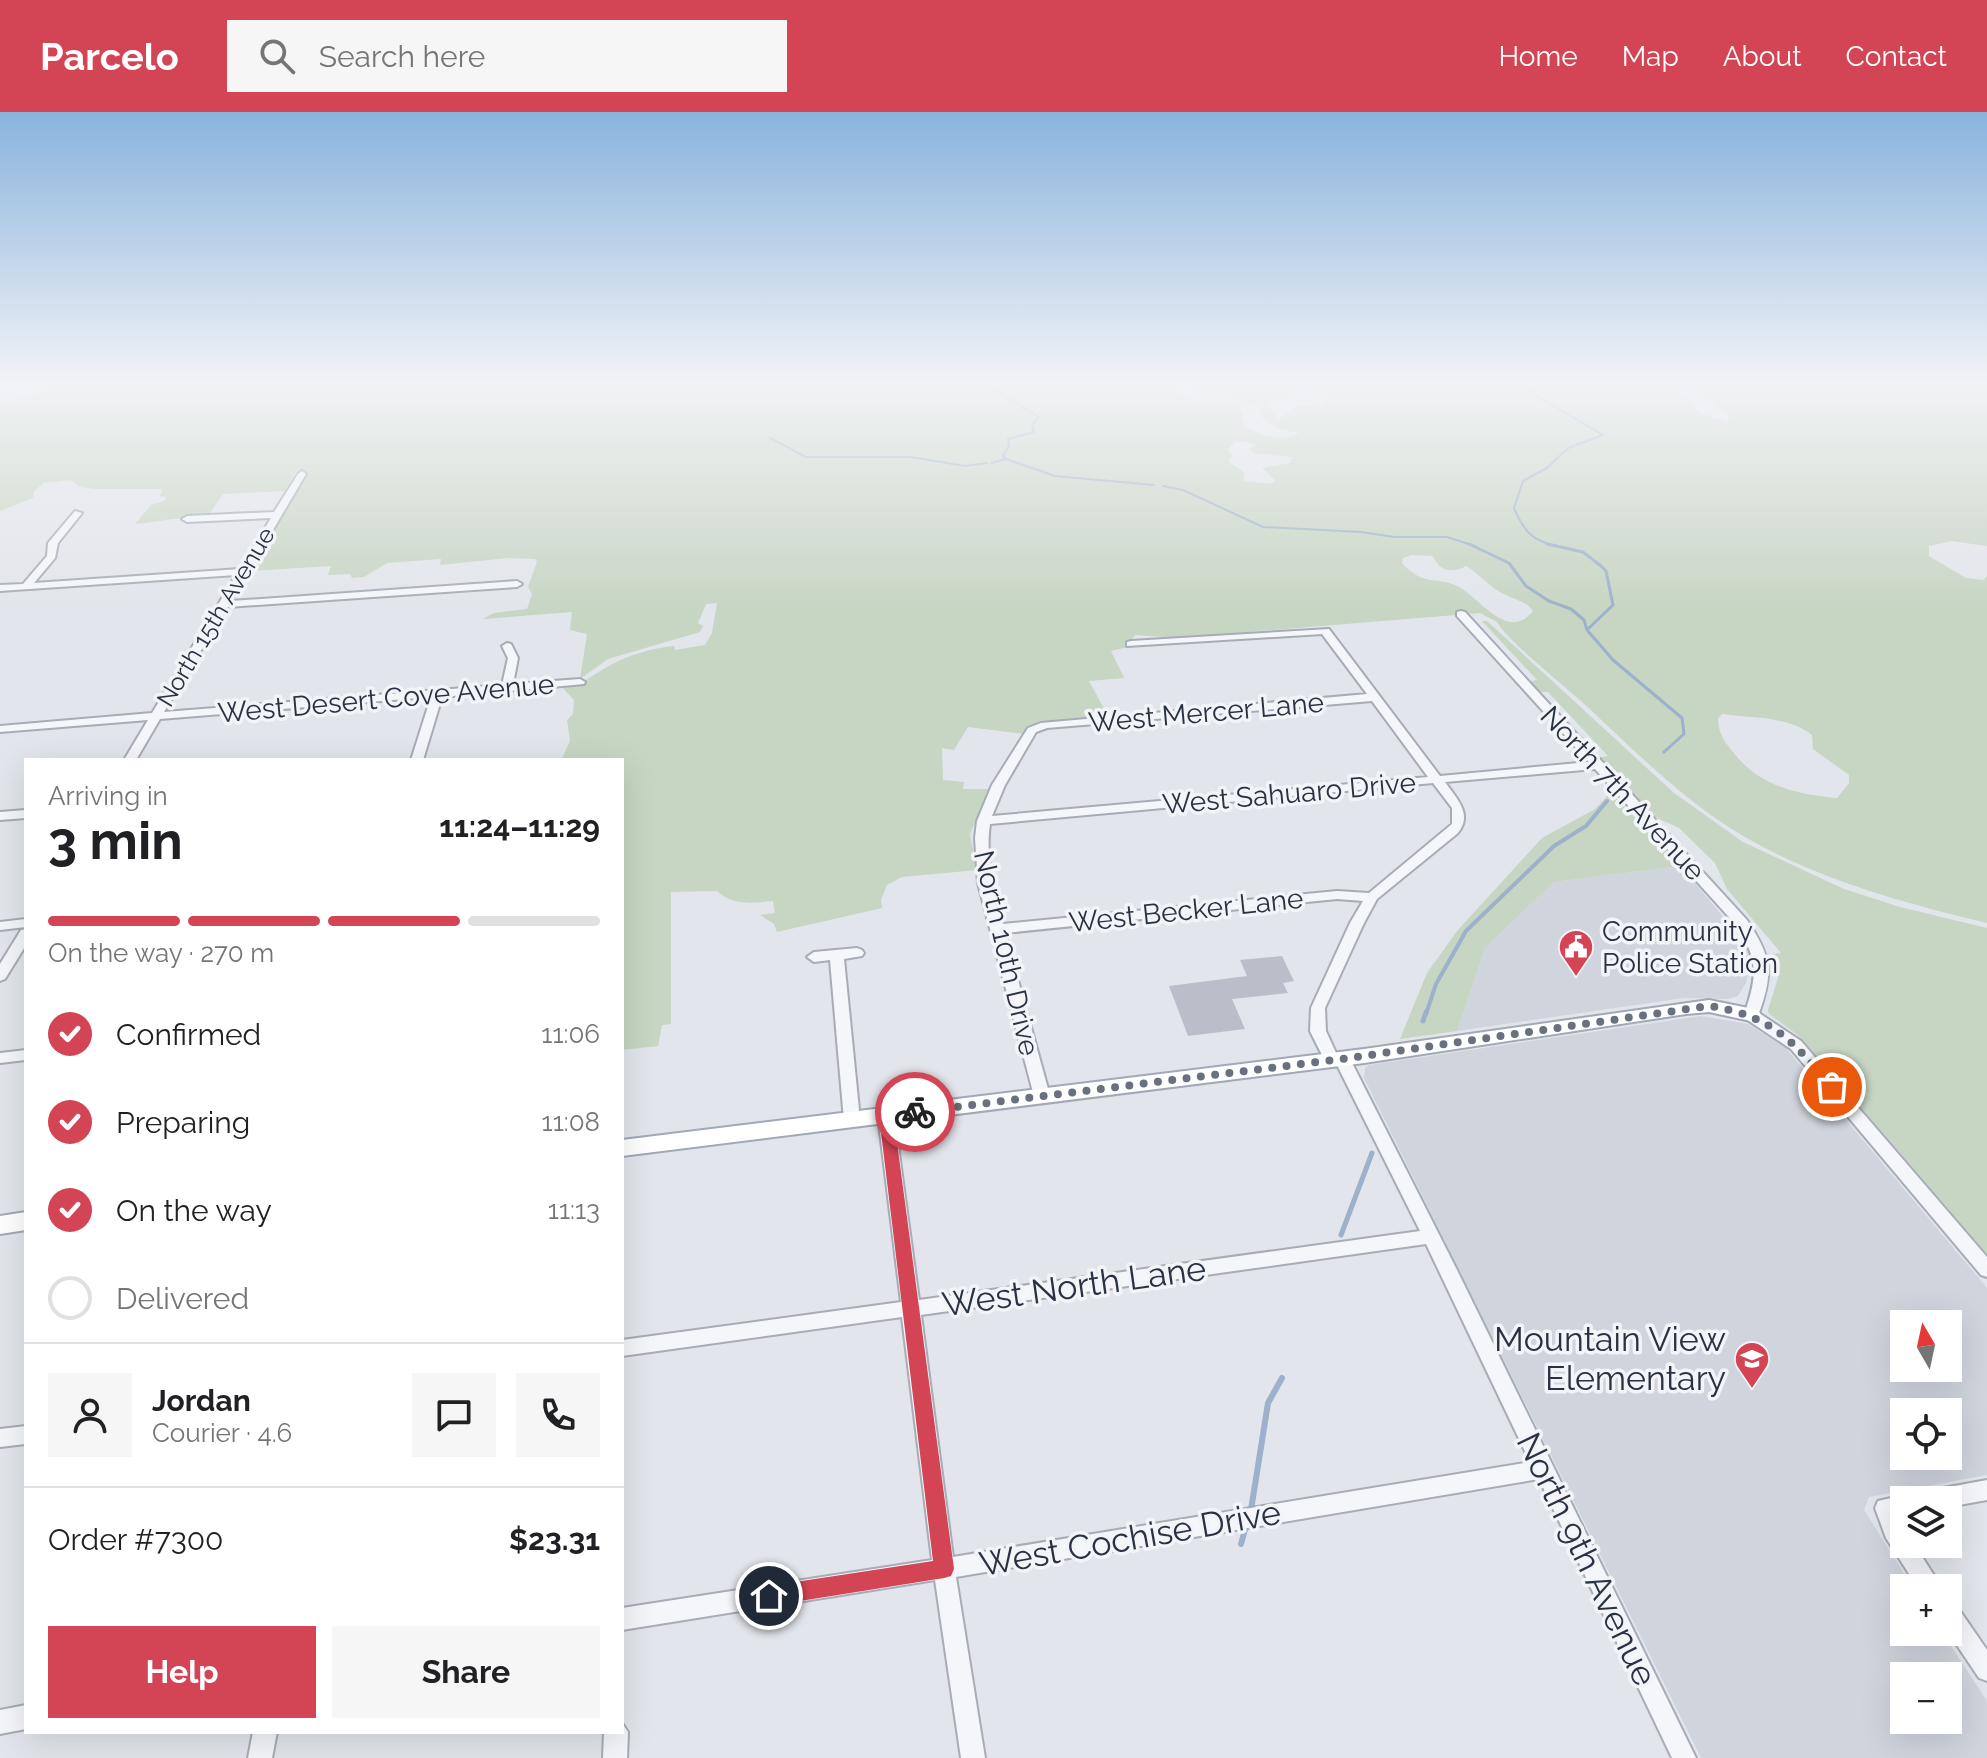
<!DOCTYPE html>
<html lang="en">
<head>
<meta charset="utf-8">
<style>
  body { margin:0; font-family:Raleway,sans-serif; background:#f6f6f6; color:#202124; height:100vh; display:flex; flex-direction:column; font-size:30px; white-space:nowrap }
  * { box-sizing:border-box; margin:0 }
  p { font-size:26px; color:#757577 }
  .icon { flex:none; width:44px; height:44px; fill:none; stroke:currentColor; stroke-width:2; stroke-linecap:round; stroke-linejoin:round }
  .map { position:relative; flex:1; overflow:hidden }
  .panel { position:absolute; left:24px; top:646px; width:600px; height:976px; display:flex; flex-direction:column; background:#fff; border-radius:0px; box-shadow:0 8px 32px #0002 }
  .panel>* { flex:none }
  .needle { width:52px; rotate:351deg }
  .buttons { position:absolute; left:1890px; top:1198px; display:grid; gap:16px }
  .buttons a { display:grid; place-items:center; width:72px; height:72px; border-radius:0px; background:#fff; box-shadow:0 8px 32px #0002; font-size:40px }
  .pin { position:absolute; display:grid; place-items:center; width:68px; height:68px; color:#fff; margin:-34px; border:4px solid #fff; border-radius:50%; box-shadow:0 2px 8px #0007 }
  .courier { position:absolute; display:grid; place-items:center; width:80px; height:80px; margin:-40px; border:6px solid #d34454; border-radius:50%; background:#fff; color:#222; box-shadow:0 2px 10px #0007 }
  .overview em { font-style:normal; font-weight:700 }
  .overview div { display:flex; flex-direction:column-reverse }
  .overview { display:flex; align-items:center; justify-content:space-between; height:136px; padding:0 24px }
  h1 { font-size:52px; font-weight:700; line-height:60px }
  .bar { display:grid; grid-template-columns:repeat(4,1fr); gap:12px 8px; align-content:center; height:96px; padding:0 24px }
  .bar i { height:10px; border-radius:6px; background:#e0e0e0 }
  .bar .selected { background:#d34454 }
  .bar p { grid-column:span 4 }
  .line { display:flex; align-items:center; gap:20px; padding:0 24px; border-top:2px solid #e0e0e0 }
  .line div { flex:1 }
  .round { display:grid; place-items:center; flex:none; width:84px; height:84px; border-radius:0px; background:#f6f6f6 }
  ol { padding:0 24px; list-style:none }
  li { display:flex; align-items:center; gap:24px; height:88px }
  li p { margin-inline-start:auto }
  li .icon { padding:8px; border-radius:50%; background:#d34454; color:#fff; stroke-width:4 }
  li:last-child { color:#757577 }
  li i { width:44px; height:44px; border:4px solid #e0e0e0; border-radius:50% }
  .button { display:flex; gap:16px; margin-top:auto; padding:16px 24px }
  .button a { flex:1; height:92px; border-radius:0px; background:#d34454; color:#fff; font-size:32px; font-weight:700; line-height:92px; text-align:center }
  .button a+a { background:#f6f6f6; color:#202124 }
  header { display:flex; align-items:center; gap:48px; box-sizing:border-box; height:112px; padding:0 40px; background:#d34454; color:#fff }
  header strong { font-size:38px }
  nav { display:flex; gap:44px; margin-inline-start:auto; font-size:28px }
  .search { width:560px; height:72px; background:#f6f6f6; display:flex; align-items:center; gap:20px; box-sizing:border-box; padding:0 28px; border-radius:0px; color:#757577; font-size:30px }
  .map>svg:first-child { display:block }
  .built { fill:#d0d4dd; fill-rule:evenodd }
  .green { fill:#c7d5c3; fill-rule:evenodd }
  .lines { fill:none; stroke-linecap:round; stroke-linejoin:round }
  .stream-far4 { stroke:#9cb1cc; stroke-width:2 }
  .stream-far3 { stroke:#9cb1cc; stroke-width:3 }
  .stream-far2 { stroke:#9cb1cc; stroke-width:4 }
  .stream-far1 { stroke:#9cb1cc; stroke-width:5 }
  .stream { stroke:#9cb1cc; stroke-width:6 }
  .building { fill:#b9bec9 }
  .minor-casing { stroke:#a7acb6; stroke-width:4 }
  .major-casing { stroke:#a1a9b7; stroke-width:4 }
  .minor { fill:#f5f6f9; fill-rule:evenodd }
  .major { fill:#fff; fill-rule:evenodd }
  .route { fill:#d34454 }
  .done { stroke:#6a717e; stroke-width:8; stroke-dasharray:0 14.4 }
  .labels { text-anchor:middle; stroke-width:7; stroke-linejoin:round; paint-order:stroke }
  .far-street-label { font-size:24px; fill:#293244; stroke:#f2f4f8 }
  .street-label { font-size:28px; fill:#293244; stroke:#f2f4f8 }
  .poi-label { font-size:28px; fill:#293244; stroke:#f2f4f8; text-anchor:start }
  .near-street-label { font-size:34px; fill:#293244; stroke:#f2f4f8 }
  .near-poi-label { font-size:34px; fill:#293244; stroke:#f2f4f8; text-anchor:end }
</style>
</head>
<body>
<header>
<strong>Parcelo</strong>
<div class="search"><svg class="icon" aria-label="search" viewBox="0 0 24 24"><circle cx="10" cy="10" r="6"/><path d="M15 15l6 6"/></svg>Search here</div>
<nav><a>Home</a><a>Map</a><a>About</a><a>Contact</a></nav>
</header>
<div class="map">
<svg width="1987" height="1646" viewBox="0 0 1987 1646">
  <rect width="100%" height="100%" fill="#e2e5eb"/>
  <!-- built -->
  <g class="built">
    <polygon points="1680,754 1735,818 1747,837 1750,854 1746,871 1738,884 1727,887 1684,886 1457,919 1485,836 1554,770"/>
    <path d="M1701,904l47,8 37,23 202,241v187l-118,22 -5,13 49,78h-9v44h38l45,69v57h-286l-337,-680 1,-10 4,-3zM1904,1212h44v44h-44zM1904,1300h44v44h-44zM1904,1564h44v44h-44z"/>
  </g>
  <!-- green -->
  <g class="green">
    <path d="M82,270h430l-1,3h12l-1,-3h644l9,4 4,7 20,7 37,6 6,6 2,13c15,12 38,16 56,8l-21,-4 -19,-13 -1,-8c-17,-11 -34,-9 -53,-15 -9,-3 -8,-7 -16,-11h669l68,9 -4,-5 -19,-4h83v164l-36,-5 -22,5v10l37,22 17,2 4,-4v347c-100,-24 -204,-53 -287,-116 -42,-32 -80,-70 -119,-106 -21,-19 -71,-58 -84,-79l-17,-9 -304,25 -41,-3 -5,7 2,4 -21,5 13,27 -35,3 19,35 -75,8 -10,10 -55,-7 -14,23 -12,-2 1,32 21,2 -1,7h26l-19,45 7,36 -75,7 -15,8 -6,15 1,8 -105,24 -3,-8 -14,-9 15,-2 -2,-12c-20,2 -40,5 -56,-10l-46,1v132l-9,1 -4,21 -36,4v-290h-61l9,-19 -3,-21 6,-6 1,-14 -13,-14c25,-2 26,-8 46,-19 19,-11 45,-19 67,-21l1,4 30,-5 7,-12 5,-30 -11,1 -8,19 5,3 -3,6 -92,27 -28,20 7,-45 -17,-4 2,-18 -89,7 11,-6 33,-4 5,-15 -4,-7 9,-25 -2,-3 -27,-1 -68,7 1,-6 -54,4 -23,14 -12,1 -2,-4 -22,1 3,-9 -80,5 56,-99 -12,1 -10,18 -62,3 -17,25c-18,-5 -50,4 -71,5l16,-19 13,-4 3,-4 -7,-1 2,-7h-68l-14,-2 -9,-7 -27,3 -10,8 -1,7 -33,13v-109zM1675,273c19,2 43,17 54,32l-1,5 -27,-9 -28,-25zM1292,281l31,2 4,2 -5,10 -25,-1 -19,13 -11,-14 3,-4 17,-4zM1244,329l13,4 -7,3 3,5 40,4 -3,6 -28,5 13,12 -3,4 -28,-3v-9l-16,-10 4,-7 -5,-5 8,-8zM1412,443l21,1c6,15 19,18 33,10 14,8 24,22 38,28 11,6 22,7 29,17 -25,32 -54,-14 -74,-24 -26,-13 -32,2 -57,-24l1,-5zM1722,602c28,4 67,2 90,21l1,14 36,26v8l-12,15c-37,-3 -74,-11 -99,-40 -11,-14 -19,-20 -20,-39z"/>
    <polygon points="1482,509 1487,509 1674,681 1743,730 1844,777 1900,795 1987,816 1987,1142 1799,924 1769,902 1768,898 1778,866 1774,842 1781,841 1727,777 1715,751 1679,716 1653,704 1598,646 1608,644 1548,580 1534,580 1525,570 1537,568"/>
    <polygon points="1611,680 1680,754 1554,770 1485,836 1457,919 1400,927 1427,861 1457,819 1542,726 1595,697"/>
  </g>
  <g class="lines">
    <!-- stream-far4 -->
    <g class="stream-far4">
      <polyline points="981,270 1039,305 1032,313 1034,320 1008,327 1009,334 1003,344 1006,347 1055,364 1154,373"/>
      <path d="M1513,270l90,53 -35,13 -21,20 -24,13 -9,27c10,23 18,33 43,38"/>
      <polyline points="770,326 806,345 911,345 965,354 987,351"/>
      <polyline points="992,351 1005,347"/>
      <polyline points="1163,374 1183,378 1263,415 1361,420 1394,425 1447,425 1475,434"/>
    </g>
    <!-- stream-far3 -->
    <g class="stream-far3">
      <polyline points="1469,432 1509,451 1526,474 1549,489 1571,497 1584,508 1587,518 1613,548 1682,606 1684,622 1664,640"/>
      <polyline points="1547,432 1583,440 1601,454 1606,459 1613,493 1588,517"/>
    </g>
    <!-- stream-far2 -->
    <polyline class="stream-far2" points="1426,902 1436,872 1466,819 1554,734 1586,714 1607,689"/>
    <!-- stream-far1 -->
    <g class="stream-far1">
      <polyline points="1423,909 1426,900"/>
      <polyline points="1341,1123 1372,1041"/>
    </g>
    <!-- stream -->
    <g class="stream">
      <polyline points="1251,1398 1268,1291 1282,1266"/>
      <polyline points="1241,1432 1246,1414"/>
    </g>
  </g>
  <!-- building -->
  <polygon class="building" points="1282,844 1294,869 1283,871 1288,881 1232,887 1245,917 1188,924 1169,874 1247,864 1240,848"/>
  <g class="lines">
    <defs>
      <g id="minor">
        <polygon points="302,359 306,362 231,489 517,469 522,472 517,475 227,495 164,600 502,573 508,546 502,534 507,531 511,532 518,546 513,572 580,567 585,570 584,572 442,585 423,648 411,648 431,585 160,607 136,648 124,648 148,608 0,620 0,614 152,601 236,463 0,479 0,473 23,472 47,444 48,431 75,399 82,401 58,431 55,446 34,471 240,457 271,406 187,410 182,407 187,404 274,400 298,362"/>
        <path d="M1461,499l4,1 282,308c24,36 27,52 12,93l42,28 186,216v20l-6,-2 -190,-226 -45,-30 -2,-4c13,-38 15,-54 -7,-89l-142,-157 -150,13c12,17 28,32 13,51l-81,66 -13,24 -39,85 1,23 11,24h10l3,4 107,211 239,488h-24l-133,-279 -583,98 29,181h-24l-26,-178 -313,50v-22l310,-48 -30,-243 -280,39v-16l279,-38 -23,-186 2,-4h12l2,4 25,184 501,-69 -83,-166h-10l-17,-34 1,-23 39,-85 13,-22 -26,-2 -332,34 45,163 -2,4h-12l-2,-4 -56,-213 -3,-45 2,-17 15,-36 36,-57 13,-5 326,-29 -45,-60 -195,12v-4l4,-1 198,-12 111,147 149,-14 -132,-146v-4zM1372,589l56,76 -436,39 13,-31 31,-53 11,-4zM1433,671l19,25v16l-83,69 -32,-2 -334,33c-9,-33 -18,-65 -13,-100zM1426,1132l104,218 -577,95 -32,-242z"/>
        <polygon points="26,698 26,706 0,708 0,700"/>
        <polygon points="26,807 26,815 0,818 0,810"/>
        <polygon points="26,817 26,833 5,867 0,869 0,852 21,818"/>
        <polygon points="857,836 862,838 864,841 862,844 844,847 860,1008 858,1012 846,1012 844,1008 830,848 814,850 807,845 814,840"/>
        <polygon points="26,938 26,948 0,951 0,941"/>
        <polygon points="26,1314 26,1332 0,1335 0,1317"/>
        <polygon points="1987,1368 1987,1388 1948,1395 1948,1388 1922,1388 1925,1381 1932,1378"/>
        <polygon points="1904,1383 1912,1388 1904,1388 1904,1403 1898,1404 1904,1417 1904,1432 1914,1432 1942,1476 1918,1476 1886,1426 1875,1396 1878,1389"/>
        <polygon points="1948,1490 1956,1493 1987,1538 1987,1569 1979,1566 1948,1520"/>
        <polygon points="26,1593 26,1617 0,1622 0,1598"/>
        <polygon points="622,1611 628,1620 627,1646 603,1646 604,1620 622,1620"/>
        <polygon points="253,1620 277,1620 272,1646 248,1646"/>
      </g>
      <g id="major">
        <polygon points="1709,888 1758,898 1761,903 1751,909 1709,900 1686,902 1364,951 622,1044 622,1028 1364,937"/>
        <polygon points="26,1100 26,1118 0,1122 0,1104"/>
      </g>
    </defs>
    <!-- minor casing -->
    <use href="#minor" class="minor-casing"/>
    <!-- major casing -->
    <use href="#major" class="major-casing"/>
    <!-- minor -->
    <use href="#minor" class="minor"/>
    <!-- major -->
    <use href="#major" class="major"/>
  </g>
  <!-- sky -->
  <linearGradient id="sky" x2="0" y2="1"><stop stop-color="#89b3dd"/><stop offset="0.54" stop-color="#f2f3f6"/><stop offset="1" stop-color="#f2f3f6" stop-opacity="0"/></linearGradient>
  <rect width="1987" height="500" fill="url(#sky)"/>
  <!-- route -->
  <polygon class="route" points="915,995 923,1000 920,1004 894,1008 954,1457 951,1464 944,1466 769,1494 761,1491 758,1484 761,1477 769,1474 933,1449 879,1004 886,998"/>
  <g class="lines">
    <!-- done -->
    <path class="done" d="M915,1000l427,-53 367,-53c62,9 84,35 123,81"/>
  </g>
  <!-- icons -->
  <defs>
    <symbol id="civic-pin" viewBox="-11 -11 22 30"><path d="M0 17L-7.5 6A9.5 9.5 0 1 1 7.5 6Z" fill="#d34454" stroke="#f2f4f8"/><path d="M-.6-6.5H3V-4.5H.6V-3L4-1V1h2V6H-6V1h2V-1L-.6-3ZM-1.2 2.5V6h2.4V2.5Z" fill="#fff"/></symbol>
    <symbol id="school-pin" viewBox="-11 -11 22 30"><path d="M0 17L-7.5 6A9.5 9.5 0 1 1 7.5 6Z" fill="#d34454" stroke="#f2f4f8"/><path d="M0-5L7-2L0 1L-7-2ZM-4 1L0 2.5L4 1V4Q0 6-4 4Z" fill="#fff"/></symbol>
  </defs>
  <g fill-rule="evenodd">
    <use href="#civic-pin" x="1556" y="815" width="40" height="54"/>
    <use href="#school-pin" x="1732" y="1227" width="40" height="54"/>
  </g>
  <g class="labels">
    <!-- far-street labels -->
    <g class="far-street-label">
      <text transform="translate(216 505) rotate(-59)" y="8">North 15th Avenue</text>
    </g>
    <!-- street labels -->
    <g class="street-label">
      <text transform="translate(386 586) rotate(-5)" y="10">West Desert Cove Avenue</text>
      <text transform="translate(1206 600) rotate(-5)" y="10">West Mercer Lane</text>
      <text transform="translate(1289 681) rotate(-5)" y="10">West Sahuaro Drive</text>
      <text transform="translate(1623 681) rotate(47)" y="10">North 7th Avenue</text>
      <text transform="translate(1186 798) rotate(-6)" y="10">West Becker Lane</text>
      <text transform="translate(1007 841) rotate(77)" y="10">North 10th Drive</text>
    </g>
    <!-- poi labels -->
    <g class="poi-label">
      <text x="1602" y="829">Community<tspan x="1602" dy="32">Police Station</tspan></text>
    </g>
    <!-- near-street labels -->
    <g class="near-street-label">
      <text transform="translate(1074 1174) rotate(-8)" y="12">West North Lane</text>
      <text transform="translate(1130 1426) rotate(-10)" y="12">West Cochise Drive</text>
      <text transform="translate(1587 1447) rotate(64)" y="12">North 9th Avenue</text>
    </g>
    <!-- near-poi labels -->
    <g class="near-poi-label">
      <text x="1726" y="1239">Mountain View<tspan x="1726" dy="39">Elementary</tspan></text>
    </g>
  </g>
</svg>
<div class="buttons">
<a><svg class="needle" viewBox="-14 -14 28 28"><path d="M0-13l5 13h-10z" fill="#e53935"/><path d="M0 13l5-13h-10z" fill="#757577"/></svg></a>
<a><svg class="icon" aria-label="locate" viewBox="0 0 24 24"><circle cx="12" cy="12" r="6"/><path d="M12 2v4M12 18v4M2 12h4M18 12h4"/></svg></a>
<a><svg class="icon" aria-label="layers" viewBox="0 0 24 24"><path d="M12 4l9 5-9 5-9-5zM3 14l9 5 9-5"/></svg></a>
<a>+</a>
<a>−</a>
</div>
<div class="pin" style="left:1832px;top:975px;background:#ea580c"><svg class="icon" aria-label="bag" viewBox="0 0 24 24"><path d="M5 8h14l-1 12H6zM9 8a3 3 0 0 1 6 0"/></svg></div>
<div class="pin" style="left:769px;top:1484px;background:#1f2937"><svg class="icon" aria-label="home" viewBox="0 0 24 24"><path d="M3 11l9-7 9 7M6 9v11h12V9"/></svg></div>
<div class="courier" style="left:915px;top:1000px"><svg class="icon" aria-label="bike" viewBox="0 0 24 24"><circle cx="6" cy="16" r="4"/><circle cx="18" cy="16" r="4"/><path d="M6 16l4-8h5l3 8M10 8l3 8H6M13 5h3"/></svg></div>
<section class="panel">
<div class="overview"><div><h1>3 min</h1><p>Arriving in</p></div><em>11:24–11:29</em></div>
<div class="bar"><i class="selected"></i><i class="selected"></i><i class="selected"></i><i></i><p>On the way · 270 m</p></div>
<ol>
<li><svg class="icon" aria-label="check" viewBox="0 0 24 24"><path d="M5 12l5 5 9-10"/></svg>Confirmed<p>11:06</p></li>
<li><svg class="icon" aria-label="check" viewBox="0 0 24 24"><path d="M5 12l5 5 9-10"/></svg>Preparing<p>11:08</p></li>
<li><svg class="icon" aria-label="check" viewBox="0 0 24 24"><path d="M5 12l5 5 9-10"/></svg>On the way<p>11:13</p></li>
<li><i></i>Delivered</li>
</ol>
<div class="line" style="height:144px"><a class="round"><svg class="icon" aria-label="person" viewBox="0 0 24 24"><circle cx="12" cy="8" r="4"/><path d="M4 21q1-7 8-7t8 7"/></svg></a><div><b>Jordan</b><p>Courier · 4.6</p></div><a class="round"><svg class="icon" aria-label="chat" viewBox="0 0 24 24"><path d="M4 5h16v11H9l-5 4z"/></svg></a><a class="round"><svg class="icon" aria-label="phone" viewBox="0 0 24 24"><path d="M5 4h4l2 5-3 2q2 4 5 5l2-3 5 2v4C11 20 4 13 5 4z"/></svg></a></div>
<div class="line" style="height:104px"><div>Order #7300</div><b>$23.31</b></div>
<div class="button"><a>Help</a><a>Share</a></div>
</section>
</div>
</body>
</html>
